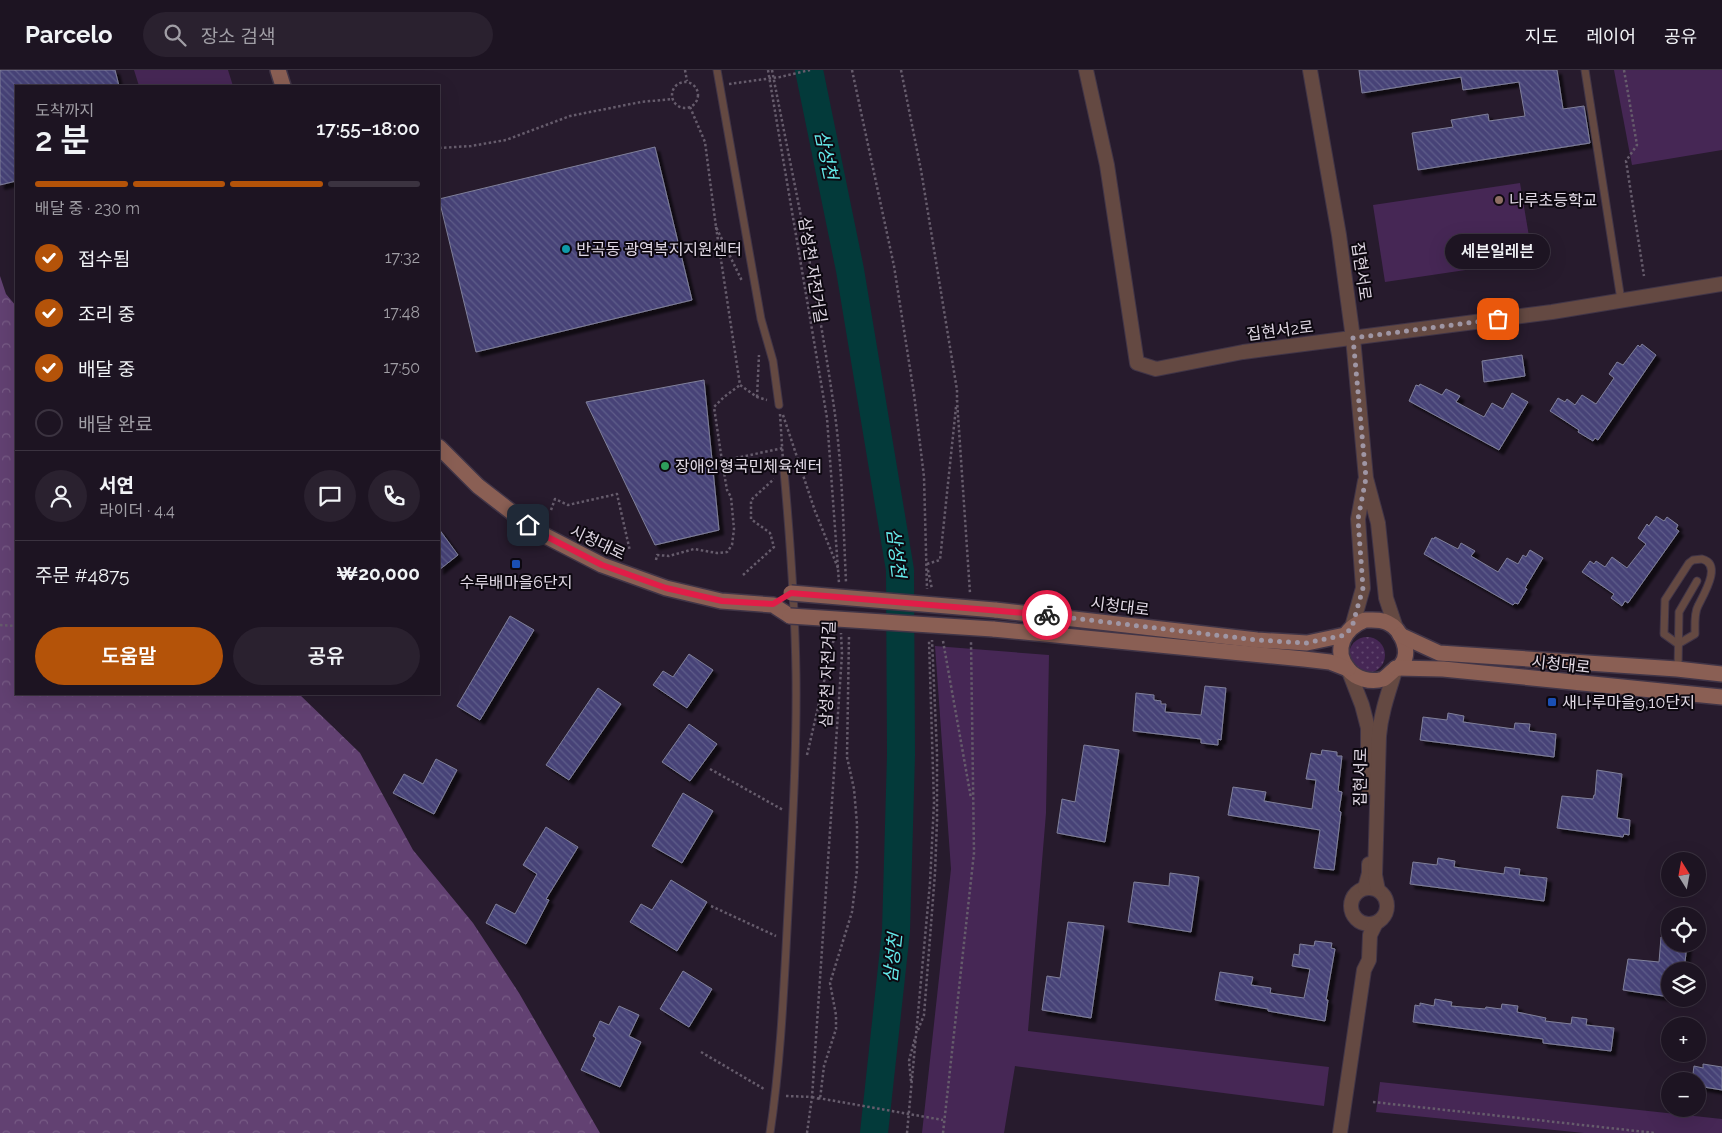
<!DOCTYPE html>
<html lang="ko">
<head>
<meta charset="utf-8">
<style>
  body { margin:0; font-family:Raleway,"Noto Sans KR",sans-serif; background:#2a212f; color:#f1f3f6; height:100vh; display:flex; flex-direction:column; font-size:19px; white-space:nowrap }
  * { box-sizing:border-box; margin:0 }
  p { font-size:16px; color:#a09ea5 }
  .icon { flex:none; width:28px; height:28px; fill:none; stroke:currentColor; stroke-width:2; stroke-linecap:round; stroke-linejoin:round }
  .map { position:relative; flex:1; overflow:hidden }
  .sheet { position:absolute; left:15px; top:15px; width:425px; height:610px; display:flex; flex-direction:column; background:#1d1422; border-radius:0px; box-shadow:0 5px 20px #0002,0 0 0 1px #3b3340 }
  .sheet>* { flex:none }
  .needle { width:32px; rotate:349deg }
  .tools { position:absolute; left:1661px; top:782px; display:grid; gap:10px }
  .tools a { display:grid; place-items:center; width:45px; height:45px; border-radius:50%; background:#1d1422; box-shadow:0 5px 20px #0002,0 0 0 1px #3b3340; font-size:25px }
  .pin { position:absolute; display:grid; place-items:center; width:42px; height:42px; color:#fff; margin:-21px; border-radius:10px; box-shadow:0 2px 8px #0006 }
  .courier { position:absolute; display:grid; place-items:center; width:50px; height:50px; margin:-25px; border:4px solid #e11d48; border-radius:50%; background:#fff; color:#222; box-shadow:0 1px 6px #0007 }
  .bubble { position:absolute; height:35px; border-radius:18px; background:#1d1422; box-shadow:0 5px 20px #0002,0 0 0 1px #3b3340; font-size:16px; font-weight:600; line-height:35px; text-align:center }
  .overview em { font-style:normal; font-weight:600 }
  .overview div { display:flex; flex-direction:column-reverse }
  .overview { display:flex; align-items:center; justify-content:space-between; height:85px; padding:0 20px }
  h1 { font-size:32px; font-weight:600; line-height:38px }
  .bar { display:grid; grid-template-columns:repeat(4,1fr); gap:8px 5px; align-content:center; height:60px; padding:0 20px }
  .bar i { height:6px; border-radius:4px; background:#3b3340 }
  .bar .current { background:#b45309 }
  .bar p { grid-column:span 4 }
  .line { display:flex; align-items:center; gap:12px; padding:0 20px; border-top:1px solid #3b3340 }
  .line div { flex:1 }
  .round { display:grid; place-items:center; flex:none; width:52px; height:52px; border-radius:26px; background:#2a212f }
  ol { padding:0 20px; list-style:none }
  li { display:flex; align-items:center; gap:15px; height:55px }
  li p { margin-inline-start:auto }
  li .icon { padding:5px; border-radius:50%; background:#b45309; color:#fff; stroke-width:4 }
  li:last-child { color:#a09ea5 }
  li i { width:28px; height:28px; border:2px solid #3b3340; border-radius:50% }
  .action { display:flex; gap:10px; margin-top:auto; padding:10px 20px }
  .action a { flex:1; height:58px; border-radius:30px; background:#b45309; color:#fff; font-size:20px; font-weight:600; line-height:58px; text-align:center }
  .action a+a { background:#2a212f; color:#f1f3f6 }
  header { display:flex; align-items:center; gap:30px; box-sizing:border-box; height:70px; padding:0 25px; background:#1d1422; border-bottom:1px solid #3b3340 }
  header strong { font-size:24px }
  nav { display:flex; gap:28px; margin-inline-start:auto; font-size:18px }
  .search { width:350px; height:45px; background:#2a212f; display:flex; align-items:center; gap:12px; box-sizing:border-box; padding:0 18px; border-radius:28px; color:#a09ea5; font-size:19px }
  .map>svg:first-child { display:block }
  .grass { fill:url(#grass-dots) }
  .forest { fill:url(#forest-crowns) }
  .green { fill:#462755 }
  .lines { fill:none; stroke-linecap:round; stroke-linejoin:round }
  .river { stroke:#033a3a; stroke-width:28 }
  .building { fill:url(#building-back-hatch); stroke:#80809a; filter:url(#shadow) }
  .lane-casing { stroke:#413547; stroke-width:9 }
  .street-casing { stroke:#413547; stroke-width:16 }
  .secondary-casing { stroke:#413547; stroke-width:18 }
  .path { stroke:#665c6c; stroke-width:2.5; stroke-dasharray:2.5 2.5; stroke-linecap:butt }
  .lane { stroke:#644942; stroke-width:7 }
  .street { stroke:#644942; stroke-width:14 }
  .secondary { stroke:#8a5f54; stroke-width:15 }
  .secondary-bridge-casing { stroke:#413547; stroke-width:18; stroke-linecap:butt }
  .secondary-bridge { stroke:#8a5f54; stroke-width:15 }
  .done { stroke:#9f96a4; stroke-width:5; stroke-dasharray:0 9 }
  .route { stroke:#e11d48; stroke-width:6 }
  .education-dot { fill:#8d6e63; stroke:#0d0810; stroke-width:2 }
  .culture-dot { fill:#0f9aa8; stroke:#0d0810; stroke-width:2 }
  .leisure-dot { fill:#2e9e5b; stroke:#0d0810; stroke-width:2 }
  .transit-dot { fill:#1a4fb4; stroke:#0d0810; stroke-width:2 }
  .labels { text-anchor:middle; stroke-width:4; stroke-linejoin:round; paint-order:stroke }
  .poi-label { font-size:16px; fill:#e0d8e4; stroke:#0d0810; text-anchor:start }
  .street-label { font-size:16px; fill:#e0d8e4; stroke:#0d0810 }
  .water-label { font-size:18px; font-style:italic; fill:#65ebeb; stroke:#0d0810 }
</style>
</head>
<body>
<header>
<strong>Parcelo</strong>
<div class="search"><svg class="icon" aria-label="search" viewBox="0 0 24 24"><circle cx="10" cy="10" r="6"/><path d="M15 15l6 6"/></svg>장소 검색</div>
<nav><a>지도</a><a>레이어</a><a>공유</a></nav>
</header>
<div class="map">
<svg width="1722" height="1063" viewBox="0 0 1722 1063">
  <defs>
    <pattern id="grass-dots" width="8" height="8" patternUnits="userSpaceOnUse" patternTransform="scale(1.25)"><rect width="8" height="8" fill="#462755"/><path d="M2 2h.1M6 6h.1" fill="none" stroke="#60466d" stroke-width="1.8" stroke-linecap="round"/></pattern>
    <pattern id="forest-crowns" width="20" height="18" patternUnits="userSpaceOnUse" patternTransform="scale(1.25)"><rect width="20" height="18" fill="#624172"/><path d="M2 6a3 3 0 1 1 6 0M12 15a3 3 0 1 1 6 0" fill="none" stroke="#785c86"/></pattern>
    <pattern id="building-back-hatch" width="6" height="6" patternUnits="userSpaceOnUse" patternTransform="scale(1.25)"><rect width="6" height="6" fill="#464377"/><path d="M-1 5l2 2M0 0l6 6M5-1l2 2" fill="none" stroke="#605d8a"/></pattern>
    <filter id="shadow"><feDropShadow dx="4.5" dy="4.5" stdDeviation="1" flood-color="#0009"/></filter>
  </defs>
  <rect width="100%" height="100%" fill="#271b2d"/>
  <!-- grass -->
  <circle class="grass" cx="1367" cy="585" r="18"/>
  <!-- forest -->
  <polygon class="forest" points="0,206 6,224 16,236 16,624 299,624 360,683 413,780 473,853 519,923 600,1063 0,1063"/>
  <!-- green -->
  <g class="green">
    <polygon points="134,0 228,0 233,16 139,16"/>
    <polygon points="1614,0 1722,0 1722,80 1632,95"/>
    <polygon points="1520,113 1533,190 1385,212 1373,135"/>
    <polygon points="935,576 1049,585 1046,743 1028,961 1329,997 1324,1036 1015,996 1004,1063 922,1063 951,799"/>
    <polygon points="1380,1012 1722,1049 1722,1063 1584,1063 1376,1042"/>
  </g>
  <g class="lines">
    <!-- river -->
    <polyline class="river" points="809,0 850,200 900,500 901,685 896,861 874,1063"/>
  </g>
  <!-- building -->
  <g class="building">
    <polygon points="0,0 115,0 119,16 16,16 16,111 0,115"/>
    <polygon points="1359,0 1557,0 1563,39 1584,36 1590,73 1418,100 1412,63 1453,57 1451,50 1488,44 1489,51 1525,46 1519,12 1463,20 1461,7 1362,23"/>
    <polygon points="655,77 692,230 476,282 439,129"/>
    <polygon points="1642,274 1656,285 1598,370 1595,368 1593,371 1578,362 1579,360 1550,341 1558,328 1565,332 1567,329 1575,335 1582,325 1596,334 1614,308 1609,304 1617,292 1623,295 1638,275 1640,277"/>
    <polygon points="1522,285 1525,306 1484,312 1482,291"/>
    <polygon points="704,310 719,460 655,475 586,332"/>
    <polygon points="1420,314 1442,325 1446,319 1460,326 1456,332 1484,347 1492,333 1503,339 1512,323 1528,332 1499,380 1409,331 1416,315 1419,316"/>
    <polygon points="1656,446 1664,451 1667,447 1678,455 1676,459 1679,461 1628,533 1625,531 1622,536 1611,528 1614,524 1582,502 1590,491 1594,494 1596,491 1605,497 1612,487 1627,498 1646,474 1638,468 1647,454 1649,456"/>
    <polygon points="439,459 458,485 439,500"/>
    <polygon points="1435,467 1458,479 1461,473 1475,481 1471,486 1498,502 1507,488 1518,494 1523,485 1526,487 1530,480 1543,488 1525,518 1527,519 1518,534 1515,533 1513,535 1424,484 1432,468 1434,469"/>
    <polygon points="510,546 534,560 480,650 457,636"/>
    <polygon points="689,584 713,600 687,638 653,615 663,601 673,607"/>
    <polygon points="1205,616 1226,618 1221,670 1218,669 1218,675 1201,673 1201,669 1133,661 1136,623 1154,625 1154,630 1161,631 1161,634 1166,634 1165,642 1201,645"/>
    <polygon points="598,618 621,634 569,710 546,695"/>
    <polygon points="1448,643 1464,646 1463,652 1514,659 1515,653 1530,654 1529,661 1556,664 1554,687 1420,670 1423,647 1447,650"/>
    <polygon points="689,654 717,674 690,711 662,692"/>
    <polygon points="1084,675 1119,680 1105,772 1057,763 1062,729 1075,732"/>
    <polygon points="1322,680 1337,682 1337,686 1342,686 1338,721 1342,722 1339,741 1341,742 1334,800 1314,798 1320,760 1228,745 1233,717 1266,722 1264,731 1312,739 1316,710 1306,709 1311,683 1321,685"/>
    <polygon points="436,689 457,700 434,744 393,723 404,704 423,714"/>
    <polygon points="1597,700 1622,704 1617,748 1630,750 1629,765 1624,764 1623,767 1557,758 1562,726 1593,729 1594,725 1595,725"/>
    <polygon points="683,723 713,741 682,793 652,776"/>
    <polygon points="546,757 578,777 546,829 549,830 526,874 486,853 496,834 515,844 537,804 523,795"/>
    <polygon points="1438,788 1455,791 1454,797 1504,804 1505,797 1520,799 1519,805 1547,808 1544,831 1410,814 1413,792 1437,795"/>
    <polygon points="1170,803 1199,807 1191,862 1128,852 1134,812 1169,816"/>
    <polygon points="671,810 707,832 677,881 630,852 641,834 652,840"/>
    <polygon points="1068,852 1104,856 1091,948 1042,940 1047,906 1060,908"/>
    <polygon points="1661,867 1670,867 1670,874 1687,874 1684,901 1670,901 1670,927 1623,920 1628,889 1659,892"/>
    <polygon points="1315,871 1332,873 1331,878 1335,879 1326,930 1328,930 1325,951 1268,941 1268,939 1215,930 1220,902 1253,907 1251,915 1271,918 1270,923 1304,928 1310,899 1292,896 1294,884 1299,885 1300,874 1314,876"/>
    <polygon points="683,901 712,919 689,957 660,939"/>
    <polygon points="1435,929 1452,932 1451,936 1485,939 1486,937 1501,939 1502,934 1518,936 1517,942 1546,948 1545,951 1571,954 1572,947 1587,949 1586,955 1614,958 1611,981 1543,973 1543,969 1413,952 1415,935 1420,936 1420,933 1434,936"/>
    <polygon points="619,936 639,945 629,966 641,972 620,1017 581,1000 596,968 593,966 600,951 609,955"/>
    <polygon points="1703,994 1722,997 1722,1020 1698,1016 1698,1011 1692,1011 1694,996 1703,998"/>
  </g>
  <g class="lines">
    <defs>
      <g id="lane">
        <polyline points="717,0 761,249 773,291 779,335"/>
        <polyline points="1585,0 1621,230"/>
        <path d="M1702,489c20,5 3,33 -4,47 -4,7 -3,19 -3,28l-17,10 -14,-10 1,-34 24,-37 4,-3z"/>
        <polyline points="1678,599 1679,542 1697,511"/>
        <path d="M770,1063c11,-73 14,-148 18,-222 4,-79 9,-158 8,-237 -1,-68 -6,-136 -12,-203"/>
      </g>
      <g id="street">
        <polyline points="1086,0 1107,95 1137,293 1156,299 1243,282 1552,242 1722,214"/>
        <polyline points="1310,0 1339,165 1353,268 1366,408 1378,453 1386,528 1396,558"/>
        <polyline points="1352,557 1363,518 1358,449 1365,411"/>
        <polyline points="1348,599 1362,635 1368,658 1368,718"/>
        <circle cx="1369" cy="836" r="18"/>
        <polyline points="1365,818 1369,803 1369,794"/>
        <path d="M1378,820l-3,-15 4,-139c2,-24 10,-45 17,-68"/>
        <polyline points="1340,1063 1364,900 1369,890 1370,865 1376,853"/>
      </g>
      <g id="secondary">
        <polyline points="278,0 283,16"/>
        <polyline points="439,377 478,416 536,461 602,495 666,518 721,531 773,535 790,546"/>
        <polyline points="995,540 1257,570 1307,573 1345,565"/>
        <path d="M1365,550c8,0 16,-1 23,3 13,6 24,29 13,42 -1,2 -4,3 -6,4 -4,3 -8,8 -12,10 -12,4 -27,0 -35,-10 -16,-20 -3,-41 17,-49z"/>
        <polyline points="993,559 1304,589 1330,592 1348,599"/>
        <polyline points="1400,565 1439,583 1677,599 1722,604"/>
        <polyline points="1396,598 1443,599 1722,627"/>
      </g>
    </defs>
    <!-- lane casing -->
    <use href="#lane" class="lane-casing"/>
    <!-- street casing -->
    <use href="#street" class="street-casing"/>
    <!-- secondary casing -->
    <use href="#secondary" class="secondary-casing"/>
    <!-- path -->
    <g class="path">
      <polyline points="685,0 687,11"/>
      <polyline points="768,0 827,348 839,513"/>
      <path d="M772,0c21,108 44,215 60,324 10,62 11,125 14,188"/>
      <polyline points="852,0 894,196 914,324 924,407 927,519"/>
      <polyline points="901,0 921,100 957,320 957,331"/>
      <polyline points="1624,0 1637,75 1626,91 1644,206"/>
      <circle cx="685" cy="25" r="13"/>
      <polyline points="729,14 780,7 810,0"/>
      <polyline points="690,37 705,72 716,157 742,211"/>
      <polyline points="439,78 471,76 506,70 570,46 641,32 672,29"/>
      <polyline points="716,157 740,315 757,327 767,330"/>
      <polyline points="757,327 759,285"/>
      <polyline points="957,330 970,523"/>
      <polyline points="780,344 783,391"/>
      <polyline points="783,345 815,441 838,498"/>
      <polyline points="722,391 714,337 724,327 740,315"/>
      <polyline points="551,440 555,429 568,435 617,424 630,481"/>
      <polyline points="656,490 657,485 669,486 694,479 717,483 727,482 732,475 734,459 731,427 727,420 722,391 783,378"/>
      <polyline points="927,494 940,490 956,337"/>
      <polyline points="928,500 932,519"/>
      <polyline points="743,505 774,477 770,463 751,449 751,430 774,409"/>
      <polyline points="0,555 16,556"/>
      <polyline points="943,571 971,728"/>
      <polyline points="807,685 835,564"/>
      <polyline points="710,699 783,740"/>
      <polyline points="711,836 776,866"/>
      <polyline points="918,960 924,945 935,803 937,751 937,683 932,570"/>
      <polyline points="701,982 764,1019"/>
      <polyline points="911,1011 909,991 915,968"/>
      <polyline points="786,1026 813,1027"/>
      <polyline points="812,1027 820,1029 824,996 836,959 836,945 830,913 852,842 857,800 857,754 854,719 847,687 849,565"/>
      <polyline points="818,1028 943,1050"/>
      <polyline points="1373,1032 1655,1063"/>
      <polyline points="807,1063 812,1027 842,584 841,563"/>
      <polyline points="907,1063 930,813 934,733 929,570"/>
      <polyline points="943,1063 974,783 971,571"/>
    </g>
    <!-- lane -->
    <use href="#lane" class="lane"/>
    <!-- street -->
    <use href="#street" class="street"/>
    <!-- secondary -->
    <use href="#secondary" class="secondary"/>
    <defs>
      <g id="secondary-bridge">
        <polyline points="791,523 995,540"/>
        <polyline points="790,546 993,559"/>
      </g>
    </defs>
    <!-- secondary-bridge casing -->
    <use href="#secondary-bridge" class="secondary-bridge-casing"/>
    <!-- secondary-bridge -->
    <use href="#secondary-bridge" class="secondary-bridge"/>
  </g>
  <g class="lines">
    <!-- done -->
    <polyline class="done" points="1047,545 1257,570 1306,573 1345,565 1352,557 1363,518 1358,449 1366,408 1353,268 1498,249"/>
    <!-- route -->
    <polyline class="route" points="528,455 536,461 602,495 666,518 722,531 773,534 791,523 1047,545"/>
  </g>
  <!-- markers -->
  <circle class="education-dot" cx="1499" cy="130" r="5"/>
  <circle class="culture-dot" cx="566" cy="179" r="5"/>
  <circle class="leisure-dot" cx="665" cy="396" r="5"/>
  <g class="transit-dot">
    <rect x="511" y="489" width="10" height="10" rx="2.5"/>
    <rect x="1547" y="627" width="10" height="10" rx="2.5"/>
  </g>
  <g class="labels">
    <!-- poi labels -->
    <g class="poi-label">
      <text x="1509" y="136">나루초등학교</text>
      <text x="576" y="185">반곡동 광역복지지원센터</text>
      <text x="675" y="402">장애인형국민체육센터</text>
      <text x="516" y="518" text-anchor="middle">수루배마을6단지</text>
      <text x="1562" y="638">새나루마을9,10단지</text>
    </g>
    <!-- street labels -->
    <g class="street-label">
      <text transform="translate(813 200) rotate(81)" y="6">삼성천 자전거길</text>
      <text transform="translate(1362 201) rotate(82)" y="6">집현서로</text>
      <text transform="translate(1280 260) rotate(-7)" y="6">집현서2로</text>
      <text transform="translate(598 472) rotate(25)" y="6">시청대로</text>
      <text transform="translate(1120 536) rotate(7)" y="6">시청대로</text>
      <text transform="translate(1561 594) rotate(6)" y="6">시청대로</text>
      <text transform="translate(827 604) rotate(-88)" y="6">삼성천 자전거길</text>
      <text transform="translate(1360 707) rotate(-89)" y="6">집현서로</text>
    </g>
    <!-- water labels -->
    <g class="water-label">
      <text transform="translate(826 85) rotate(78)" y="6">삼성천</text>
      <text transform="translate(896 483) rotate(83)" y="6">삼성천</text>
      <text transform="translate(893 888) rotate(-84)" y="6">삼성천</text>
    </g>
  </g>
</svg>
<div class="tools">
<a><svg class="needle" viewBox="-14 -14 28 28"><path d="M0-13l5 13h-10z" fill="#e53935"/><path d="M0 13l5-13h-10z" fill="#a09ea5"/></svg></a>
<a><svg class="icon" aria-label="locate" viewBox="0 0 24 24"><circle cx="12" cy="12" r="6"/><path d="M12 2v4M12 18v4M2 12h4M18 12h4"/></svg></a>
<a><svg class="icon" aria-label="layers" viewBox="0 0 24 24"><path d="M12 4l9 5-9 5-9-5zM3 14l9 5 9-5"/></svg></a>
<a>+</a>
<a>−</a>
</div>
<div class="pin" style="left:1498px;top:249px;background:#ea580c"><svg class="icon" aria-label="bag" viewBox="0 0 24 24"><path d="M5 8h14l-1 12H6zM9 8a3 3 0 0 1 6 0"/></svg></div>
<div class="pin" style="left:528px;top:455px;background:#1f2937"><svg class="icon" aria-label="home" viewBox="0 0 24 24"><path d="M3 11l9-7 9 7M6 9v11h12V9"/></svg></div>
<div class="courier" style="left:1047px;top:545px"><svg class="icon" aria-label="bike" viewBox="0 0 24 24"><circle cx="6" cy="16" r="4"/><circle cx="18" cy="16" r="4"/><path d="M6 16l4-8h5l3 8M10 8l3 8H6M13 5h3"/></svg></div>
<div class="bubble" style="left:1445px;top:164px;width:105px">세븐일레븐</div>
<section class="sheet">
<div class="overview"><div><h1>2 분</h1><p>도착까지</p></div><em>17:55–18:00</em></div>
<div class="bar"><i class="current"></i><i class="current"></i><i class="current"></i><i></i><p>배달 중 · 230 m</p></div>
<ol>
<li><svg class="icon" aria-label="check" viewBox="0 0 24 24"><path d="M5 12l5 5 9-10"/></svg>접수됨<p>17:32</p></li>
<li><svg class="icon" aria-label="check" viewBox="0 0 24 24"><path d="M5 12l5 5 9-10"/></svg>조리 중<p>17:48</p></li>
<li><svg class="icon" aria-label="check" viewBox="0 0 24 24"><path d="M5 12l5 5 9-10"/></svg>배달 중<p>17:50</p></li>
<li><i></i>배달 완료</li>
</ol>
<div class="line" style="height:90px"><a class="round"><svg class="icon" aria-label="person" viewBox="0 0 24 24"><circle cx="12" cy="8" r="4"/><path d="M4 21q1-7 8-7t8 7"/></svg></a><div><b>서연</b><p>라이더 · 4.4</p></div><a class="round"><svg class="icon" aria-label="chat" viewBox="0 0 24 24"><path d="M4 5h16v11H9l-5 4z"/></svg></a><a class="round"><svg class="icon" aria-label="phone" viewBox="0 0 24 24"><path d="M5 4h4l2 5-3 2q2 4 5 5l2-3 5 2v4C11 20 4 13 5 4z"/></svg></a></div>
<div class="line" style="height:65px"><div>주문 #4875</div><b>₩20,000</b></div>
<div class="action"><a>도움말</a><a>공유</a></div>
</section>
</div>
</body>
</html>
